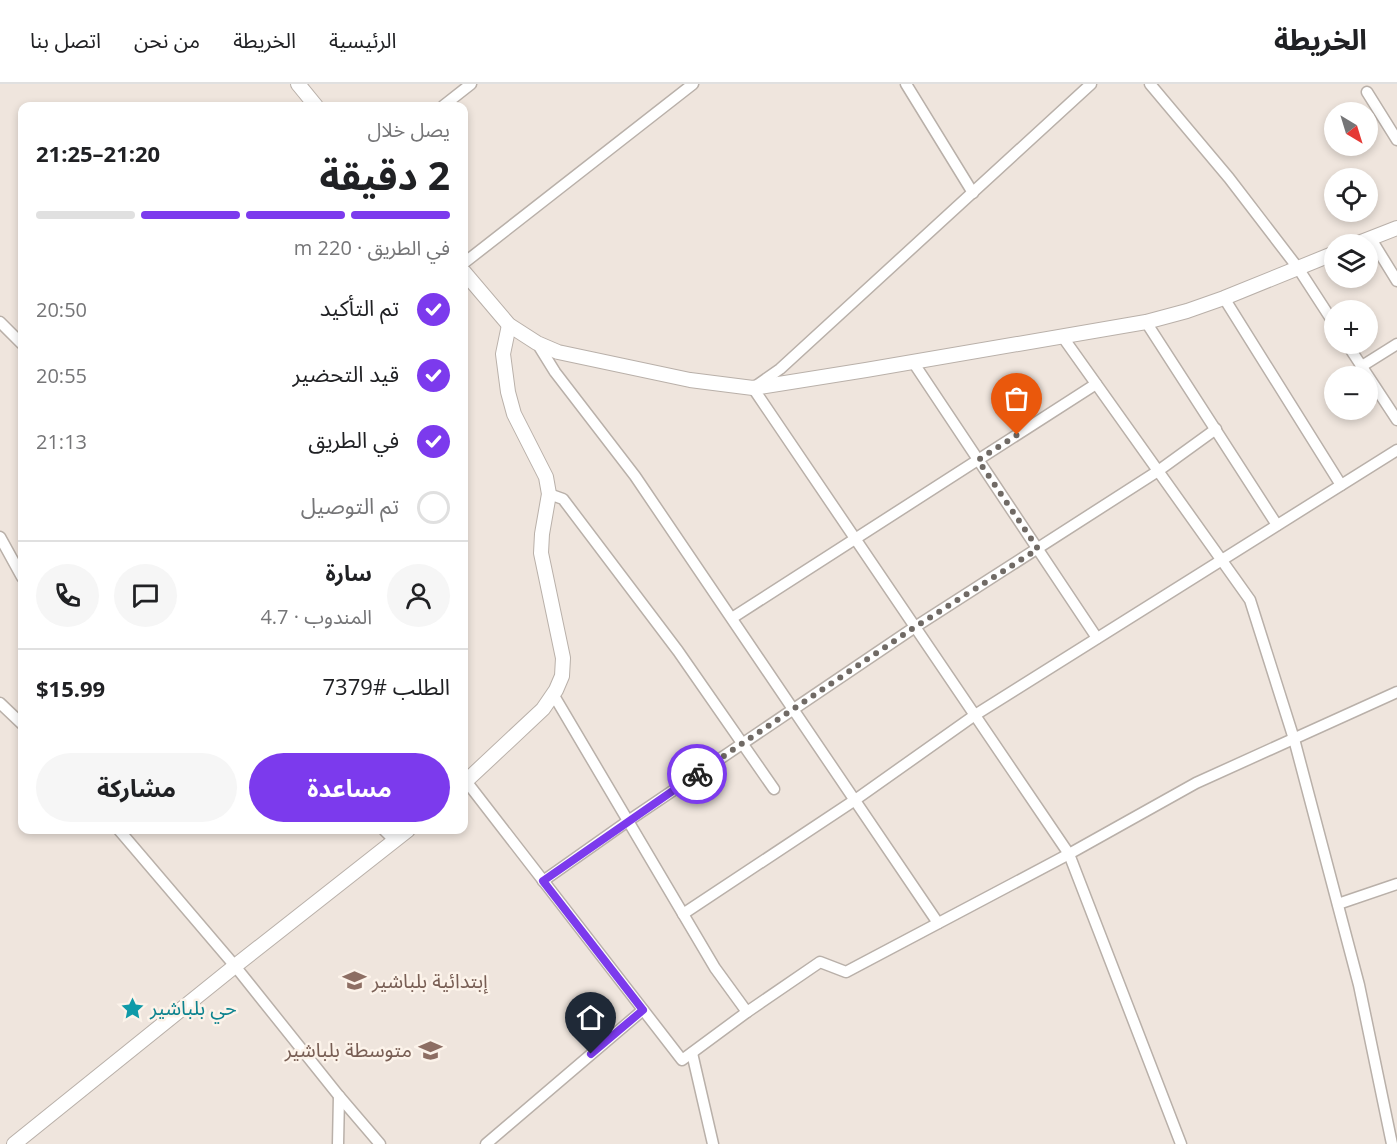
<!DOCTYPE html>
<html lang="ar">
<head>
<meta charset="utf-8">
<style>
  body { margin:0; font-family:"Open Sans","Noto Sans Arabic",sans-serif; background:#f6f6f6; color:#202124; direction:rtl; height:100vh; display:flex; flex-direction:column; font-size:22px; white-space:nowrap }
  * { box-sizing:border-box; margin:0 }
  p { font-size:20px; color:#757577 }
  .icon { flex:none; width:33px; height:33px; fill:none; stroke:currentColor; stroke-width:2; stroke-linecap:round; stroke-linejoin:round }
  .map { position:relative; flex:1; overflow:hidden; direction:ltr }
  .sheet { position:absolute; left:18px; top:18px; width:450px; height:732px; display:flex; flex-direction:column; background:#fff; border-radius:12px; box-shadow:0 3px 9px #0003; direction:rtl }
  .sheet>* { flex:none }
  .needle { width:39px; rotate:142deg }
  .fabs { position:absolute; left:1324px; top:18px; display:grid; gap:12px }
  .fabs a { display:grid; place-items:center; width:54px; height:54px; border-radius:50%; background:#fff; box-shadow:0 3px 9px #0003; font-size:30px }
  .pin { position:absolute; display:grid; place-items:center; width:51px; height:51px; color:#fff; margin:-62px -26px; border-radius:50% 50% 50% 0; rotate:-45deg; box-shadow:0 0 6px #0007 }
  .pin .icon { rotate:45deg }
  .courier { position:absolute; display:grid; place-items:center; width:60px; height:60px; margin:-30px; border:4px solid #7c3aed; border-radius:50%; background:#fff; color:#222; box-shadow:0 2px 8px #0007 }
  .head em { font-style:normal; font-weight:700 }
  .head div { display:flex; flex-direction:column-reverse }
  .head { display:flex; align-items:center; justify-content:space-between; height:102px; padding:0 18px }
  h1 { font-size:39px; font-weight:700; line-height:45px }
  .bar { display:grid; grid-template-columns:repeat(4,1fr); gap:9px 6px; align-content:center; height:72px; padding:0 18px }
  .bar i { height:8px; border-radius:4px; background:#e0e0e0 }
  .bar .current { background:#7c3aed }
  .bar p { grid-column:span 4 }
  .line { display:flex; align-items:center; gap:15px; padding:0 18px; border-top:2px solid #e0e0e0 }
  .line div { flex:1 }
  .round { display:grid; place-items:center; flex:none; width:63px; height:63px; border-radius:32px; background:#f6f6f6 }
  ol { padding:0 18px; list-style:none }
  li { display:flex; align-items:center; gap:18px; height:66px }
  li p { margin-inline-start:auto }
  li .icon { padding:6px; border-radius:50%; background:#7c3aed; color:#fff; stroke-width:4 }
  li:last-child { color:#757577 }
  li i { width:33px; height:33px; border:3px solid #e0e0e0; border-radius:50% }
  .button { display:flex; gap:12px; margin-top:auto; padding:12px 18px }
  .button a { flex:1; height:69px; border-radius:36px; background:#7c3aed; color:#fff; font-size:24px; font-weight:700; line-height:69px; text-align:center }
  .button a+a { background:#f6f6f6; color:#202124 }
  header { display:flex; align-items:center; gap:36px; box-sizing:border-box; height:84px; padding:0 30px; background:#fff; border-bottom:2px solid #e0e0e0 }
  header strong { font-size:28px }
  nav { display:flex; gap:33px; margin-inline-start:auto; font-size:21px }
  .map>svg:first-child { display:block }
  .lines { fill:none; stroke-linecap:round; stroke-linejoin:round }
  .minor-casing { stroke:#b9b0a9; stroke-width:13 }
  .tertiary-casing { stroke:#b9b0a9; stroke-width:16 }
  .minor { stroke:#fff; stroke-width:10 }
  .tertiary { stroke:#fff; stroke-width:14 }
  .done { stroke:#706a65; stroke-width:6; stroke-dasharray:0 10.8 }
  .route { stroke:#7c3aed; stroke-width:8 }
  .labels { text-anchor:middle; stroke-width:5; stroke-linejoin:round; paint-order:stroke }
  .education-label { font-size:20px; fill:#785e54; stroke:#fcf3ea; text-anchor:start }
  .culture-label { font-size:20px; fill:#0d838f; stroke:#fcf3ea; text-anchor:start }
</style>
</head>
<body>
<header>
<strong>الخريطة</strong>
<nav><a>الرئيسية</a><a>الخريطة</a><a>من نحن</a><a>اتصل بنا</a></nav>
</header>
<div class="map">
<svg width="1397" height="1060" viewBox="0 0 1397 1060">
  <rect width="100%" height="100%" fill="#efe5dd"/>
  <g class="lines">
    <defs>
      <g id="minor">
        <polyline points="906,0 973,109"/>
        <polyline points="1091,0 780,285 753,304 1069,770 1181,1060"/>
        <polyline points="1150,0 1229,94 1298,184 1335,241"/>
        <polyline points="1367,8 1397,56"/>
        <polyline points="443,22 471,0"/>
        <polyline points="1371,155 1397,197"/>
        <polyline points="464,179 693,0"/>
        <polyline points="1224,214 1341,401"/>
        <polyline points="0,238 22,260"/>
        <polyline points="1146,238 1277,441"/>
        <polyline points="1062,252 1250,516 1294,655 1359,901 1392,1060"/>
        <polyline points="537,259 555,288 635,392 938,839"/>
        <polyline points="1347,260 1397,336"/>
        <polyline points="913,278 1097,554"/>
        <polyline points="1362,282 1397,260"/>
        <polyline points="549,410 563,415 678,567 774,705"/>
        <polyline points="0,453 22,493"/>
        <polyline points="732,534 1096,300"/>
        <polyline points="553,610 715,884 747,928"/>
        <polyline points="0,619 22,640"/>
        <polyline points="466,697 682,976 747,928 820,878 846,888 1069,770 1196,699 1397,608"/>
        <polyline points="119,746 235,882 339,1012 380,1060"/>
        <polyline points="384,746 395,757"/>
        <polyline points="543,797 628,737 915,543 1158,387 1216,345"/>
        <polyline points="1338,820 1397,800"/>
        <polyline points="683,830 855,716 975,631 1397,366"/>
        <polyline points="692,969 713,1060"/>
        <polyline points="338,1060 339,1012"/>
        <polyline points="486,1060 643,926"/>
      </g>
      <g id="tertiary">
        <polyline points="298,0 316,22"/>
        <polyline points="1356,160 1397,144"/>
        <polyline points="464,188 509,241 537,259 558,268 690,296 753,304 866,286 1146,238 1187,227 1224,214 1335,169"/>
        <polyline points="464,699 543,625 556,606 562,592 563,574 541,469 542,450 549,410 546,393 514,330 508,308 503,270 509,241"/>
        <polyline points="14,1060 235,882 408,746"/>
      </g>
    </defs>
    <!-- minor casing -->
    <use href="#minor" class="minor-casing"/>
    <!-- tertiary casing -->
    <use href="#tertiary" class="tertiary-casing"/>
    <!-- minor -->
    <use href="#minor" class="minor"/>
    <!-- tertiary -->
    <use href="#tertiary" class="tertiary"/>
  </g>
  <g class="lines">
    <!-- done -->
    <polyline class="done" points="697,690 915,543 1038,465 978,376 1017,351"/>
    <!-- route -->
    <polyline class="route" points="591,970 643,926 543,797 697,690"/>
  </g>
  <!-- icons -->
  <defs>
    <symbol id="school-bare" viewBox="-9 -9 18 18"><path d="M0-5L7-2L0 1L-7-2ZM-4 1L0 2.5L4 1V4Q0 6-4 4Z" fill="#8d6e63" stroke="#fcf3ea" stroke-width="2.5" paint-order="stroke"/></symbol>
    <symbol id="sight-bare" viewBox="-9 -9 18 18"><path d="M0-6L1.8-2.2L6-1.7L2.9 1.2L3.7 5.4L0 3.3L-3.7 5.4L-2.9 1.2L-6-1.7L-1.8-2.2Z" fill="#0f9aa8" stroke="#fcf3ea" stroke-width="2.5" paint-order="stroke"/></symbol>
  </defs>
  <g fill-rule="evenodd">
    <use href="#school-bare" x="338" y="880" width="33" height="33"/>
    <use href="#sight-bare" x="116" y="908" width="33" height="33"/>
    <use href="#school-bare" x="414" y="950" width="33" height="33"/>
  </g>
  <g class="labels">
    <!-- education labels -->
    <g class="education-label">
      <text x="372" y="904">إبتدائية بلباشير</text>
      <text x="412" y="973" text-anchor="end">متوسطة بلباشير</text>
    </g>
    <!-- culture labels -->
    <g class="culture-label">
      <text x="150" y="931">حي بلباشير</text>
    </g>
  </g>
</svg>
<div class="fabs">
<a><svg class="needle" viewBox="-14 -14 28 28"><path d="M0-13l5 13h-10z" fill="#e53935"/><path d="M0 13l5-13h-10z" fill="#757577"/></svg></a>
<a><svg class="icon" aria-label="locate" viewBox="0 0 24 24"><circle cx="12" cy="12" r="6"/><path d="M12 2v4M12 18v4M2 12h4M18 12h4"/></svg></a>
<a><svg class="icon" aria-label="layers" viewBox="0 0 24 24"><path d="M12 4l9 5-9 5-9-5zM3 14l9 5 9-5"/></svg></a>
<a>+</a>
<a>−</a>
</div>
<div class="pin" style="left:1017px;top:351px;background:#ea580c"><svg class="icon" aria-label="bag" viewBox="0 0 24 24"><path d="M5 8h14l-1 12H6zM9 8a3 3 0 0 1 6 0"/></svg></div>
<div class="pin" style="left:591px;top:970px;background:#1f2937"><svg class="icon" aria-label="home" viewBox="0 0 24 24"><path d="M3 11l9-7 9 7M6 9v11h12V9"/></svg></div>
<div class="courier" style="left:697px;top:690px"><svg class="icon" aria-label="bike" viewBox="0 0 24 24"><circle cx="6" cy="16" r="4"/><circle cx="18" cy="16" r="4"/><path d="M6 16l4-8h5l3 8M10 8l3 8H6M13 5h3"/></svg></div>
<section class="sheet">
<div class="head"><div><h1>2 دقيقة</h1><p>يصل خلال</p></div><em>21:20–21:25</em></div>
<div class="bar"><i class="current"></i><i class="current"></i><i class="current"></i><i></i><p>في الطريق · 220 m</p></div>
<ol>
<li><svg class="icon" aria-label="check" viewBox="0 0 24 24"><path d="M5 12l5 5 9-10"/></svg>تم التأكيد<p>20:50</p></li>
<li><svg class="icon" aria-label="check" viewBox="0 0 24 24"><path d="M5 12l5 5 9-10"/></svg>قيد التحضير<p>20:55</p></li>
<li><svg class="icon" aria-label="check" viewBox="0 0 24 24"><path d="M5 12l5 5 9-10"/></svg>في الطريق<p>21:13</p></li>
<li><i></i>تم التوصيل</li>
</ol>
<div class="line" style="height:108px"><a class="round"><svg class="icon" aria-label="person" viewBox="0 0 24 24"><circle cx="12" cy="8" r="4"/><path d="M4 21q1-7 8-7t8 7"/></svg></a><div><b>سارة</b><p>المندوب · 4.7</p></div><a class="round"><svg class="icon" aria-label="chat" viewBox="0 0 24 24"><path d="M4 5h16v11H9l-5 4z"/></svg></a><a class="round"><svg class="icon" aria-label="phone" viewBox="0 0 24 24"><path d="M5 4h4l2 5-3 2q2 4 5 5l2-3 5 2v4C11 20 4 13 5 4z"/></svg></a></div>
<div class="line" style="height:78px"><div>الطلب #7379</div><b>$15.99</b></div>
<div class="button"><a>مساعدة</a><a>مشاركة</a></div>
</section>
</div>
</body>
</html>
